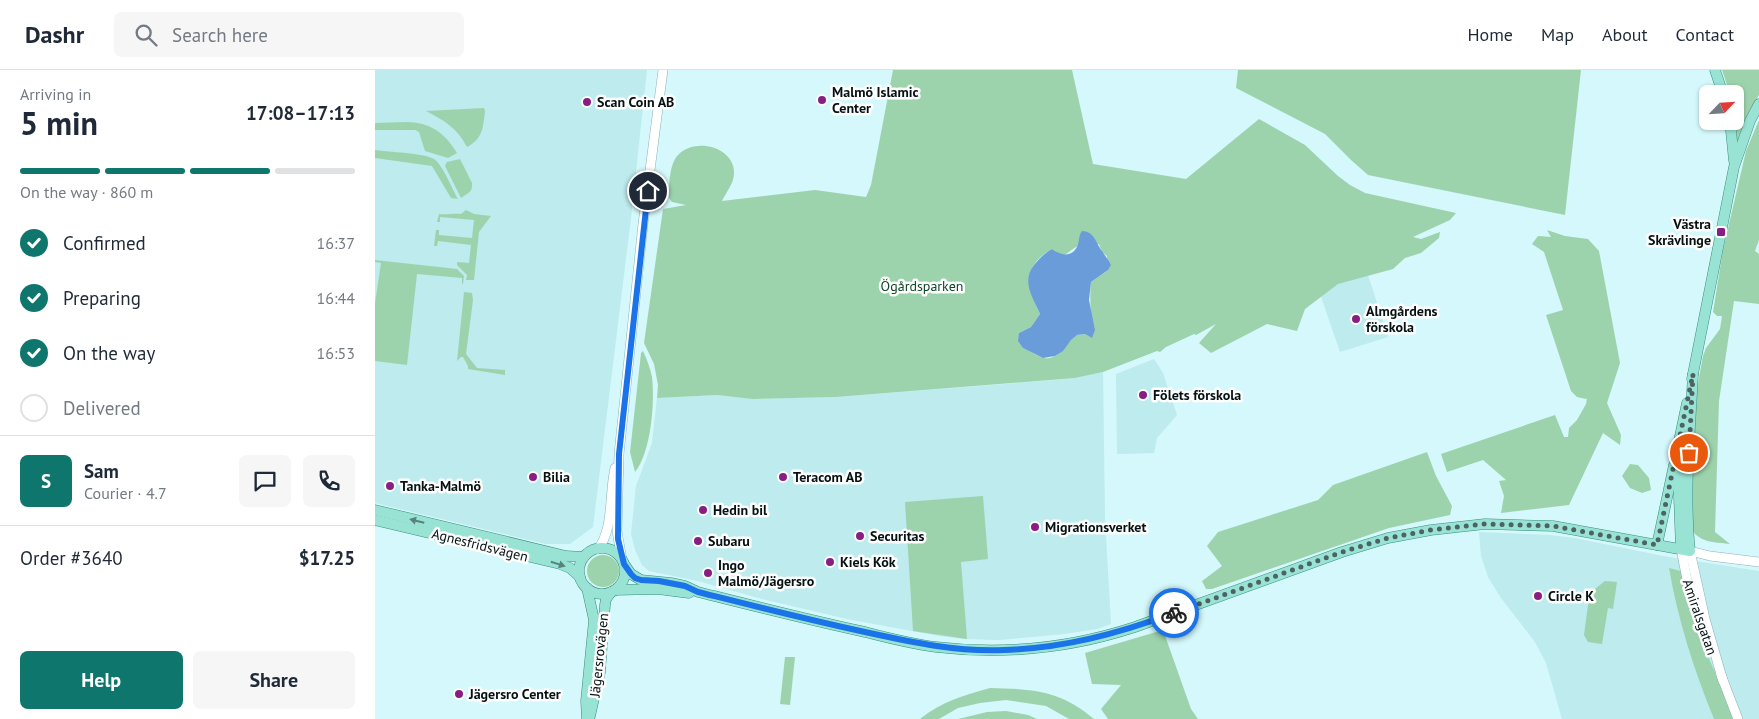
<!DOCTYPE html>
<html lang="en">
<head>
<meta charset="utf-8">
<style>
  body { margin:0; font-family:"PT Sans",sans-serif; background:#f6f6f7; color:#1f2937; height:100vh; display:flex; flex-direction:column; font-size:19px; white-space:nowrap }
  * { box-sizing:border-box; margin:0 }
  p { font-size:16px; color:#747a83 }
  .icon { flex:none; width:28px; height:28px; fill:none; stroke:currentColor; stroke-width:2; stroke-linecap:round; stroke-linejoin:round }
  .map { position:relative; flex:1; overflow:hidden }
  .sheet { display:flex; flex-direction:column; background:#fff; width:375px }
  .sheet>* { flex:none }
  .needle { width:32px; rotate:65deg }
  .buttons { position:absolute; left:1324px; top:15px; display:grid; gap:10px }
  .buttons a { display:grid; place-items:center; width:45px; height:45px; border-radius:8px; background:#fff; box-shadow:0 1px 4px #0004; font-size:25px }
  .pin { position:absolute; display:grid; place-items:center; width:42px; height:42px; color:#fff; margin:-21px; border:2px solid #fff; border-radius:50%; box-shadow:0 1px 5px #0007 }
  .courier { position:absolute; display:grid; place-items:center; width:50px; height:50px; margin:-25px; border:4px solid #1a73e8; border-radius:50%; background:#fff; color:#222; box-shadow:0 1px 6px #0007 }
  .headline em { font-style:normal; font-weight:800 }
  .headline div { display:flex; flex-direction:column-reverse }
  .headline { display:flex; align-items:center; justify-content:space-between; height:85px; padding:0 20px }
  h1 { font-size:32px; font-weight:800; line-height:38px }
  .bar { display:grid; grid-template-columns:repeat(4,1fr); gap:8px 5px; align-content:center; height:60px; padding:0 20px }
  .bar i { height:6px; border-radius:4px; background:#e0e1e3 }
  .bar .selected { background:#0f766e }
  .bar p { grid-column:span 4 }
  .line { display:flex; align-items:center; gap:12px; padding:0 20px; border-top:1px solid #e0e1e3 }
  .line div { flex:1 }
  .round { display:grid; place-items:center; flex:none; width:52px; height:52px; border-radius:8px; background:#f6f6f7 }
  ol { padding:0 20px; list-style:none }
  li { display:flex; align-items:center; gap:15px; height:55px }
  li p { margin-inline-start:auto }
  li .icon { padding:5px; border-radius:50%; background:#0f766e; color:#fff; stroke-width:4 }
  li:last-child { color:#747a83 }
  li i { width:28px; height:28px; border:2px solid #e0e1e3; border-radius:50% }
  .cta { display:flex; gap:10px; margin-top:auto; padding:10px 20px }
  .cta a { flex:1; height:58px; border-radius:8px; background:#0f766e; color:#fff; font-size:20px; font-weight:800; line-height:58px; text-align:center }
  .cta a+a { background:#f6f6f7; color:#1f2937 }
  header { display:flex; align-items:center; gap:30px; box-sizing:border-box; height:70px; padding:0 25px; background:#fff; border-bottom:1px solid #e0e1e3 }
  header strong { font-size:24px }
  nav { display:flex; gap:28px; margin-inline-start:auto; font-size:18px }
  .search { width:350px; height:45px; background:#f6f6f7; display:flex; align-items:center; gap:12px; box-sizing:border-box; padding:0 18px; border-radius:8px; color:#747a83; font-size:19px }
  main { display:flex; flex:1; min-height:0 }
  .map>svg:first-child { display:block }
  .built { fill:#bdebee }
  .green { fill:#9dd3ac; fill-rule:evenodd }
  .water { fill:#6a9cd9 }
  .lines { fill:none; stroke-linecap:round; stroke-linejoin:round }
  .minor-casing { stroke:#8fb2b5; stroke-width:10 }
  .major-casing { stroke:#398d7e; stroke-width:11 }
  .minor { stroke:#fff; stroke-width:9 }
  .major { stroke:#99e3d4; stroke-width:10 }
  .oneway { fill:#56847d }
  .done { stroke:#4d6264; stroke-width:5; stroke-dasharray:0 9 }
  .route { stroke:#1a73e8; stroke-width:6 }
  .poi-dot { fill:#881e84; stroke:#fdfdfd; stroke-width:2 }
  .labels { text-anchor:middle; stroke-width:5; stroke-linejoin:round; paint-order:stroke }
  .poi-label { font-size:14px; font-weight:bold; fill:#051112; stroke:#fdfdfd; text-anchor:start }
  .park-label { font-size:14px; fill:#0e4726; stroke:#fdfdfd }
  .street-label { font-size:14px; fill:#051112; stroke:#fdfdfd }
</style>
</head>
<body>
<header>
<strong>Dashr</strong>
<div class="search"><svg class="icon" aria-label="search" viewBox="0 0 24 24"><circle cx="10" cy="10" r="6"/><path d="M15 15l6 6"/></svg>Search here</div>
<nav><a>Home</a><a>Map</a><a>About</a><a>Contact</a></nav>
</header>
<main>
<section class="sheet">
<div class="headline"><div><h1>5 min</h1><p>Arriving in</p></div><em>17:08–17:13</em></div>
<div class="bar"><i class="selected"></i><i class="selected"></i><i class="selected"></i><i></i><p>On the way · 860 m</p></div>
<ol>
<li><svg class="icon" aria-label="check" viewBox="0 0 24 24"><path d="M5 12l5 5 9-10"/></svg>Confirmed<p>16:37</p></li>
<li><svg class="icon" aria-label="check" viewBox="0 0 24 24"><path d="M5 12l5 5 9-10"/></svg>Preparing<p>16:44</p></li>
<li><svg class="icon" aria-label="check" viewBox="0 0 24 24"><path d="M5 12l5 5 9-10"/></svg>On the way<p>16:53</p></li>
<li><i></i>Delivered</li>
</ol>
<div class="line" style="height:90px"><b class="round" style="background:#0f766e;color:#fff">S</b><div><b>Sam</b><p>Courier · 4.7</p></div><a class="round"><svg class="icon" aria-label="chat" viewBox="0 0 24 24"><path d="M4 5h16v11H9l-5 4z"/></svg></a><a class="round"><svg class="icon" aria-label="phone" viewBox="0 0 24 24"><path d="M5 4h4l2 5-3 2q2 4 5 5l2-3 5 2v4C11 20 4 13 5 4z"/></svg></a></div>
<div class="line" style="height:65px"><div>Order #3640</div><b>$17.25</b></div>
<div class="cta"><a>Help</a><a>Share</a></div>
</section>
<div class="map">
<svg width="1384" height="649" viewBox="0 0 1384 649">
  <rect width="100%" height="100%" fill="#d4f8fb"/>
  <!-- built -->
  <g class="built">
    <polygon points="0,0 272,0 256,148 218,457 195,474 171,474 0,433"/>
    <polygon points="992,202 1013,267 965,282 943,218"/>
    <polygon points="779,289 788,303 802,345 782,368 779,383 742,384 741,304"/>
    <polygon points="728,302 730,448 736,554 722,559 689,564 624,570 589,569 564,566 472,549 387,529 323,511 274,501 267,495 260,480 256,464 261,416 277,373 282,328 342,325 377,329 461,327 668,311 700,308"/>
    <polygon points="1104,462 1174,465 1200,468 1288,486 1384,501 1384,649 1187,649 1171,593 1160,572 1126,528 1113,507 1106,486"/>
  </g>
  <!-- green -->
  <g class="green">
    <path d="M518,0h179l21,94 93,15 73,-60 46,26 33,31 12,9 15,8 91,20 -6,7 -37,17 8,2 19,-7 -1,6 -18,15 -16,5 -12,11 -55,15 -33,25 -8,22 -30,-7 -56,29 -12,-10 17,-19 -20,11 -2,-1 -28,13 -6,5 -3,-1 -54,21 -28,6 -239,19 -84,2 -35,-4 -60,3 1,-13 -4,-21 -10,-21 19,-134 23,-4 -14,-3 -3,-4c0,-12 0,-28 6,-39 15,-24 60,-13 59,14 0,11 -8,19 -12,28l93,-11 51,7 5,-12zM724,174l3,8 5,4 1,14 -17,12c-2,19 1,36 0,55l-6,-3c0,0 -7,1 -8,1 -11,6 -19,29 -36,22 -6,-2 -12,-7 -18,-9l-4,-15 12,-6 9,-13c-12,-28 -19,-47 12,-65 15,12 13,3 26,-3 5,-2 15,-1 21,-2z"/>
    <polygon points="863,0 1206,0 1190,145 993,105 976,90 950,64 861,18"/>
    <polygon points="1347,0 1384,0 1384,25 1372,45 1362,78 1360,24 1355,24"/>
    <path d="M109,38l1,3c-2,16 -2,28 -18,36 -9,-18 -23,-27 -41,-36z"/>
    <path d="M1384,50v120l-4,11 4,3v50l-25,-3 -15,100 -4,131 15,12c-16,-2 -31,-1 -39,-16l3,-123 9,-49 3,-8 14,-19 2,-13h-5l-4,-4 10,-62 23,-99z"/>
    <path d="M31,52c24,0 39,11 51,31l-9,5 -23,-7 -6,-19 -4,-2h-40v-7z"/>
    <path d="M0,80c13,2 49,3 59,9 9,6 18,30 24,40l-7,-1 -19,-32 -57,-8z"/>
    <path d="M85,89l12,24c1,9 -4,10 -11,15l-16,-32 2,-4z"/>
    <path d="M91,140l8,4 17,2 -12,16 -5,48h-8l1,-5 -10,-10v-3l12,1 2,-18 -33,-4 -1,5h-3l2,-16h3v5l33,3 2,-18 -34,-3v5h-3l2,-8c8,1 15,-1 22,0z"/>
    <polygon points="1172,160 1190,166 1213,169 1224,181 1245,293 1232,333 1246,365 1245,375 1228,363 1194,435 1126,443 1129,426 1124,411 1131,410 1108,390 1072,402 1066,384 1180,345 1189,367 1193,367 1194,358 1202,350 1211,334 1212,328 1211,329 1202,327 1196,321 1171,245 1188,240 1169,182 1157,174 1163,166 1176,167"/>
    <polygon points="0,190 82,199 89,206 88,214 87,214 87,208 42,204 32,295 0,291 0,233 6,193 0,192"/>
    <polygon points="89,222 97,223 98,230 91,284 102,298 130,300 130,305 93,299 93,296 88,287 86,287 82,291"/>
    <path d="M268,281c4,8 7,17 9,26 3,25 -1,75 -17,95l-5,-20 11,-99z"/>
    <polygon points="1052,382 1061,406 1077,436 1075,445 1014,458 837,519 831,519 827,511 847,496 832,476 843,462 943,430 958,415"/>
    <polygon points="1255,394 1263,395 1274,408 1276,420 1267,423 1255,418 1247,406"/>
    <polygon points="608,426 613,489 586,492 592,569 538,561 530,432"/>
    <circle cx="228" cy="501" r="16"/>
    <path d="M1294,498l12,3 6,32 14,38 35,78h-22c-20,-49 -36,-99 -45,-151z"/>
    <polygon points="1230,511 1242,512 1238,539 1233,538 1227,574 1213,572 1209,565 1214,528 1216,522"/>
    <polygon points="788,560 816,639 823,649 733,649 726,639 746,615 717,614 710,583"/>
    <polygon points="410,587 420,587 415,635 405,634"/>
    <path d="M615,618c43,1 70,2 104,31h-25l-23,-13 -40,-6 -26,3 -22,5 -19,11h-19c21,-17 44,-24 70,-31z"/>
    <polygon points="631,641 653,645 662,649 583,649 612,642"/>
  </g>
  <!-- water -->
  <path class="water" d="M707,161c12,0 14,12 20,20 3,5 6,8 9,14l-3,5 -17,12 -2,18 6,30 -3,8 -7,-4 -8,1 -6,5 -8,11 -8,5 -12,2 -20,-10 -5,-7 1,-8 12,-6 9,-13c-7,-17 -19,-32 -6,-49 5,-6 11,-12 18,-16 8,6 19,9 25,-2 3,-6 1,-11 5,-16z"/>
  <g class="lines">
    <defs>
      <g id="minor">
        <path d="M223,479c16,-20 11,-56 17,-81"/>
        <polyline points="1306,479 1315,525 1330,568"/>
        <polyline points="247,490 242,461 244,384 268,154 288,0"/>
        <polyline points="1346,605 1363,649"/>
        <polyline points="1348,611 1330,549 1315,481 1335,486 1384,492"/>
      </g>
      <g id="major">
        <polyline points="1340,0 1348,24"/>
        <polyline points="1355,51 1359,91"/>
        <polyline points="1317,309 1359,97 1375,51 1384,34"/>
        <polyline points="0,440 191,486 209,487"/>
        <polyline points="0,450 185,494 195,498 205,507"/>
        <polyline points="1282,475 1299,395"/>
        <circle cx="227" cy="501" r="23"/>
        <polyline points="1306,479 1303,401 1304,371 1312,333"/>
        <path d="M249,494l7,10 10,6 30,3 14,3 13,6c56,14 111,28 167,40 23,6 47,12 71,15 67,8 135,1 199,-20l207,-75 46,-14 43,-8 54,-6 68,2 137,25c-6,-58 0,-118 3,-177"/>
        <polyline points="212,518 219,550 211,631 212,649"/>
        <polyline points="240,520 283,519 314,523"/>
        <polyline points="215,646 225,602 230,535 231,529 236,522"/>
      </g>
    </defs>
    <!-- minor casing -->
    <use href="#minor" class="minor-casing"/>
    <!-- major casing -->
    <use href="#major" class="major-casing"/>
    <!-- minor -->
    <use href="#minor" class="minor"/>
    <!-- major -->
    <use href="#major" class="major"/>
  </g>
  <!-- one-way arrows -->
  <defs><path id="oneway-solid" d="M-6-.8H1V-3.2L6.5 0L1 3.2V.8H-6Z" transform="scale(1.25)"/></defs>
  <g class="oneway">
    <use href="#oneway-solid" transform="translate(42 451) rotate(-166)"/>
    <use href="#oneway-solid" transform="translate(183 494) rotate(17)"/>
  </g>
  <g class="lines">
    <!-- done -->
    <polyline class="done" points="799,543 967,482 1013,468 1056,460 1110,454 1178,456 1282,475 1318,304 1314,383"/>
    <!-- route -->
    <path class="route" d="M273,121l-29,263 -1,85 6,25 7,10 4,4 6,2 18,1 26,5 13,6c56,14 111,28 167,40 46,10 91,20 139,18 60,-2 113,-16 170,-37"/>
  </g>
  <!-- markers -->
  <g class="poi-dot">
    <circle cx="447" cy="30" r="5"/>
    <circle cx="212" cy="32" r="5"/>
    <rect x="1341" y="157" width="10" height="10" rx="2.5"/>
    <circle cx="981" cy="249" r="5"/>
    <circle cx="768" cy="325" r="5"/>
    <circle cx="158" cy="407" r="5"/>
    <circle cx="408" cy="407" r="5"/>
    <circle cx="15" cy="416" r="5"/>
    <circle cx="328" cy="440" r="5"/>
    <circle cx="660" cy="457" r="5"/>
    <circle cx="485" cy="466" r="5"/>
    <circle cx="323" cy="471" r="5"/>
    <circle cx="455" cy="492" r="5"/>
    <circle cx="333" cy="503" r="5"/>
    <circle cx="1163" cy="526" r="5"/>
    <circle cx="84" cy="624" r="5"/>
  </g>
  <g class="labels">
    <!-- poi labels -->
    <g class="poi-label">
      <text x="457" y="27">Malmö Islamic<tspan x="457" dy="16">Center</tspan></text>
      <text x="222" y="37">Scan Coin AB</text>
      <text x="1336" y="159" text-anchor="end">Västra<tspan x="1336" dy="16">Skrävlinge</tspan></text>
      <text x="991" y="246">Almgårdens<tspan x="991" dy="16">förskola</tspan></text>
      <text x="778" y="330">Fölets förskola</text>
      <text x="168" y="412">Bilia</text>
      <text x="418" y="412">Teracom AB</text>
      <text x="25" y="421">Tanka-Malmö</text>
      <text x="338" y="445">Hedin bil</text>
      <text x="670" y="462">Migrationsverket</text>
      <text x="495" y="471">Securitas</text>
      <text x="333" y="476">Subaru</text>
      <text x="465" y="497">Kiels Kök</text>
      <text x="343" y="500">Ingo<tspan x="343" dy="16">Malmö/Jägersro</tspan></text>
      <text x="1173" y="531">Circle K</text>
      <text x="94" y="629">Jägersro Center</text>
    </g>
    <!-- park labels -->
    <g class="park-label">
      <text x="547" y="221">Ögårdsparken</text>
    </g>
    <!-- street labels -->
    <g class="street-label">
      <text transform="translate(105 475) rotate(14)" y="5">Agnesfridsvägen</text>
      <text transform="translate(1325 547) rotate(71)" y="5">Amiralsgatan</text>
      <text transform="translate(224 585) rotate(-84)" y="5">Jägersrovägen</text>
    </g>
  </g>
</svg>
<div class="buttons">
<a><svg class="needle" viewBox="-14 -14 28 28"><path d="M0-13l5 13h-10z" fill="#e53935"/><path d="M0 13l5-13h-10z" fill="#747a83"/></svg></a>
</div>
<div class="pin" style="left:1314px;top:383px;background:#ea580c"><svg class="icon" aria-label="bag" viewBox="0 0 24 24"><path d="M5 8h14l-1 12H6zM9 8a3 3 0 0 1 6 0"/></svg></div>
<div class="pin" style="left:273px;top:121px;background:#1f2937"><svg class="icon" aria-label="home" viewBox="0 0 24 24"><path d="M3 11l9-7 9 7M6 9v11h12V9"/></svg></div>
<div class="courier" style="left:799px;top:543px"><svg class="icon" aria-label="bike" viewBox="0 0 24 24"><circle cx="6" cy="16" r="4"/><circle cx="18" cy="16" r="4"/><path d="M6 16l4-8h5l3 8M10 8l3 8H6M13 5h3"/></svg></div>
</div>
</main>
</body>
</html>
